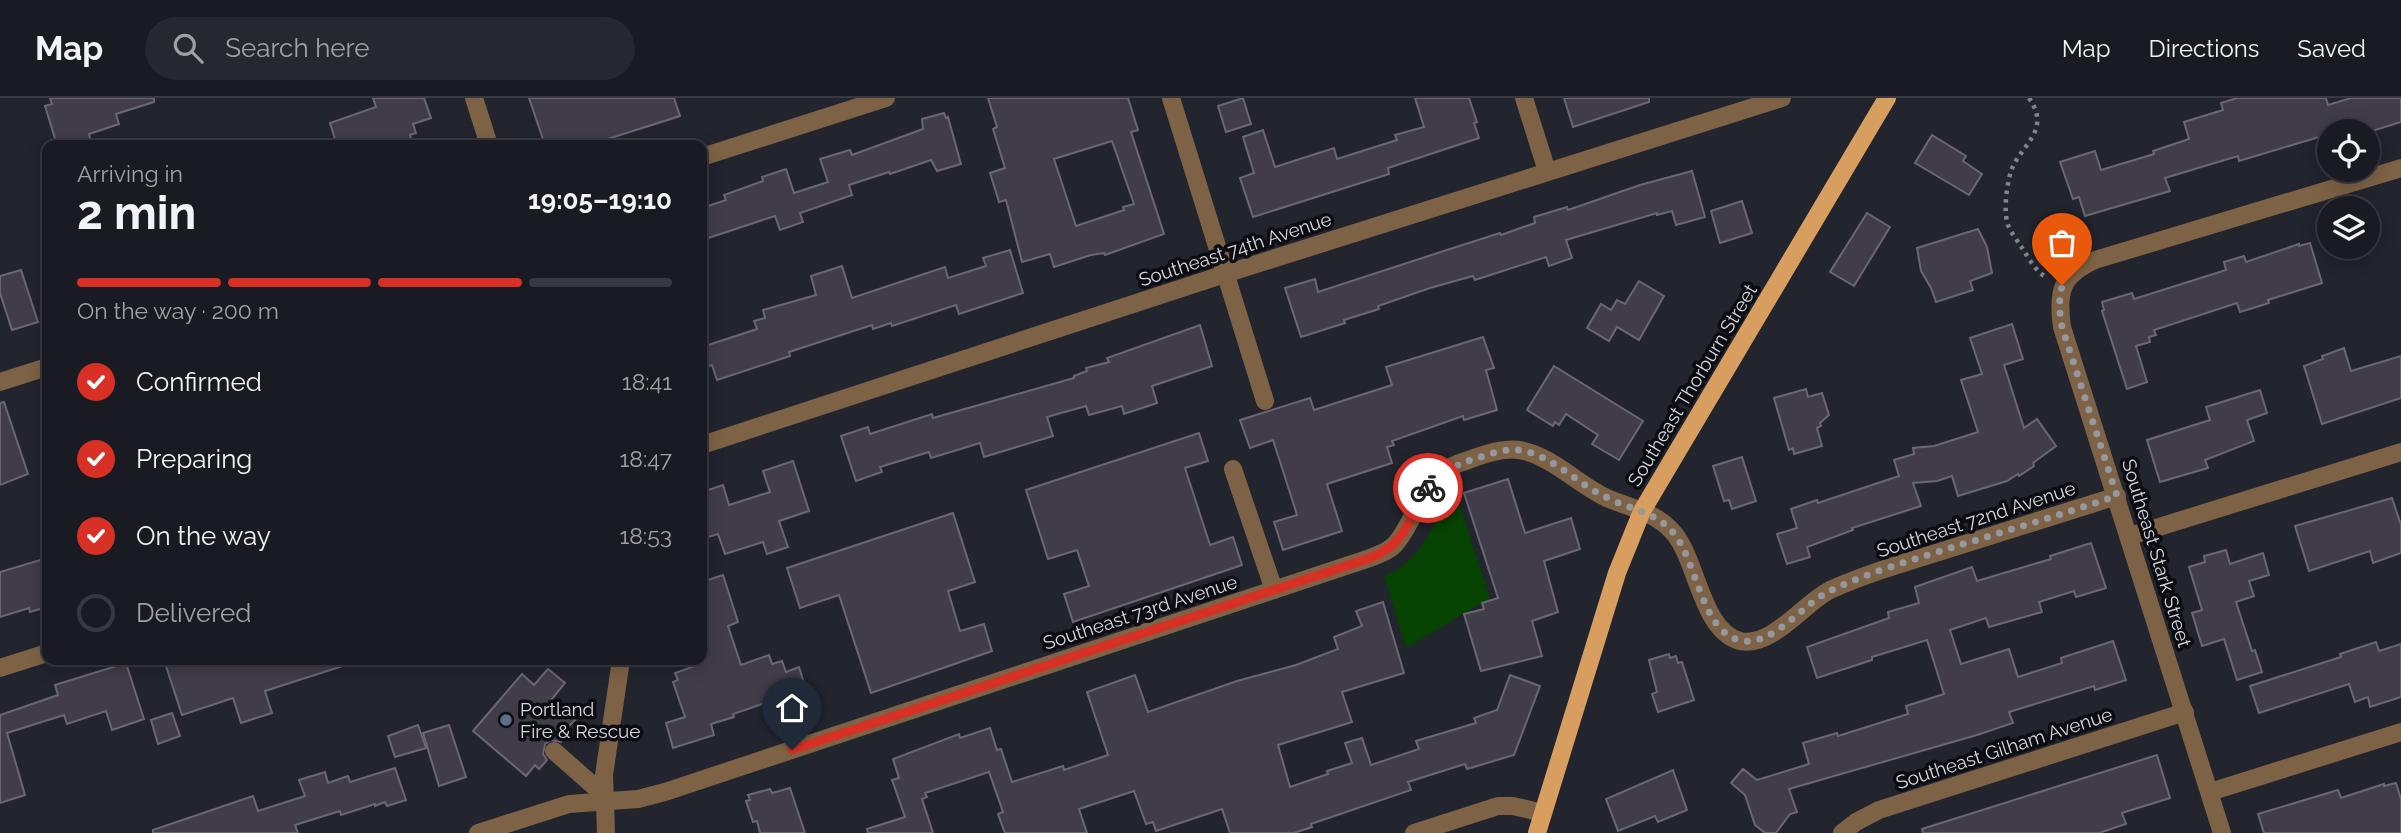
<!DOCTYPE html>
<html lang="en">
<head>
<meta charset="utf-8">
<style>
  body { margin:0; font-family:Raleway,sans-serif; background:#27282f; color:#f1f3f6; height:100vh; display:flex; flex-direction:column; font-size:26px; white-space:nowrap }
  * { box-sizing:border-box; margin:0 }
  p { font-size:23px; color:#9fa1a5 }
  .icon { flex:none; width:38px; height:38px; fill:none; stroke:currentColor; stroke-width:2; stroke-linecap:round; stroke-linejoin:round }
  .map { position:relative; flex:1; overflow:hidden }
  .drawer { position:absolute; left:42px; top:42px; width:665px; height:525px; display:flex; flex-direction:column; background:#1a1b22; border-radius:14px; box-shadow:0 4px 18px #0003,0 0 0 2px #383940 }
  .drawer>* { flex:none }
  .controls { position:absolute; left:2317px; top:21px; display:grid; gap:14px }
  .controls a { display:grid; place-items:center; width:63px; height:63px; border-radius:50%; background:#1a1b22; box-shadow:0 4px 18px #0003,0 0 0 2px #383940; font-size:35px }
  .pin { position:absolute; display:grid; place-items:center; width:60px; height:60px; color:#fff; margin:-72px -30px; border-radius:50% 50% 50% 0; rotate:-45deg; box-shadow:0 0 7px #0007 }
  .pin .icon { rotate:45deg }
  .courier { position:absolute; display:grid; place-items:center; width:70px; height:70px; margin:-35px; border:5px solid #d93025; border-radius:50%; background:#fff; color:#222; box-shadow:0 2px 9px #0007 }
  .summary em { font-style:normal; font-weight:700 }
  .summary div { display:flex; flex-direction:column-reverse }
  .summary { display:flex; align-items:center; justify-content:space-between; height:119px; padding:0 35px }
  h1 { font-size:46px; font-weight:700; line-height:52px }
  .bar { display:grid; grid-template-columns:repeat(4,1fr); gap:10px 7px; align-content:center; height:84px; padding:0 35px }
  .bar i { height:9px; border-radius:5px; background:#383940 }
  .bar .on { background:#d93025 }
  .bar p { grid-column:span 4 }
  ol { padding:0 35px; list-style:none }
  li { display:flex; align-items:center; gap:21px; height:77px }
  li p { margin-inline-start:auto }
  li .icon { padding:7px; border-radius:50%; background:#d93025; color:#fff; stroke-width:4 }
  li:last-child { color:#9fa1a5 }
  li i { width:38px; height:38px; border:4px solid #383940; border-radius:50% }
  header { display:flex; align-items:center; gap:42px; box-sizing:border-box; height:98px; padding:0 35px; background:#1a1b22; border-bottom:2px solid #383940 }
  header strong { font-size:33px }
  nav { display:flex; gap:38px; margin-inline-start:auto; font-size:24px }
  .search { width:490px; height:63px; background:#27282f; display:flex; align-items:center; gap:18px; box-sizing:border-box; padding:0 24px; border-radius:38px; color:#9fa1a5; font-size:26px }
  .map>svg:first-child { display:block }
  .green { fill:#064200 }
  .building { fill:#413d48; stroke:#6b6673; stroke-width:2; fill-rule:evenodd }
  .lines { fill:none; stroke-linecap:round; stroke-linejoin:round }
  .path { stroke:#82848d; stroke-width:4.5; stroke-dasharray:3.5 5; stroke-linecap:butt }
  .minor { stroke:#7d6245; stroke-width:18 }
  .major { stroke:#d79e60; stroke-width:18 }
  .done { stroke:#9698a0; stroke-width:7; stroke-dasharray:0 12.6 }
  .route { stroke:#d93025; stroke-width:9 }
  .service-dot { fill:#5c6f8a; stroke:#0c0d12; stroke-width:2.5 }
  .labels { text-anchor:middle; stroke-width:7; stroke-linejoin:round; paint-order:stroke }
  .street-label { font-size:19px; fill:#d5d7de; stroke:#0c0d12 }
  .poi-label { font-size:19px; fill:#d5d7de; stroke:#0c0d12; text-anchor:start }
</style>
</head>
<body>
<header>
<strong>Map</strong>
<div class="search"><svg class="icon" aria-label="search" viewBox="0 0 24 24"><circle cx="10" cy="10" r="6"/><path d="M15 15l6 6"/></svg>Search here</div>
<nav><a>Map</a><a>Directions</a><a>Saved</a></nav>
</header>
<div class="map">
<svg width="2401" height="735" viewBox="0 0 2401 735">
  <rect width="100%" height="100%" fill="#22242e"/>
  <!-- green -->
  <path class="green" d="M1455,392l35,108 -84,50 -22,-72c30,-12 41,-34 56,-62 4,-8 8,-17 15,-24z"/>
  <!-- building -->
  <g class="building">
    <polygon points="50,0 154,0 154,4 116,16 119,26 89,36 90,41 71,47 57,47 45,8 52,6"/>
    <polygon points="373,0 424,0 431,20 413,26 416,35 410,37 413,47 337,47 330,25 376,9"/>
    <polygon points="529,0 674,0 680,18 592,46 590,41 572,47 545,47"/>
    <path d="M988,0h140l10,32 -7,2 33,102 -59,21 -1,-2 -13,2 -37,12 -4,-13 -28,8 -16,-62 -7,2 -9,-29 15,-5 -12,-39 4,-2zM1112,43l22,63 -11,3 1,3 -48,16 -22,-67z"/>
    <polygon points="1243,0 1251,26 1226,34 1218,8"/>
    <polygon points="1415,0 1469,0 1477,24 1474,25 1479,40 1388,70 1389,76 1253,119 1240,80 1254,75 1243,39 1263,32 1275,69 1334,50 1337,61 1397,42 1395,37 1424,29"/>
    <polygon points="1564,0 1649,0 1649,4 1573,29"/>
    <polygon points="2237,0 2326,0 2328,7 2351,0 2401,0 2401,24 2372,33 2329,33 2329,36 2239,63 2238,58 2165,80 2170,93 2085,118 2079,99 2073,101 2060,64 2095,53 2101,72 2154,56 2153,53 2189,41 2184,24 2223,12 2221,5"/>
    <polygon points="944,15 946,20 948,19 961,66 937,73 931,62 890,76 889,74 849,87 852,97 800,115 803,124 780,132 775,118 702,142 702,110 726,102 724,97 763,83 762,79 786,71 794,95 828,84 820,61 850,52 852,57 923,31 922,21"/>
    <polygon points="1932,37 1966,58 1963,63 1982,76 1969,97 1915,65"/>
    <polygon points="1692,73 1705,119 1676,127 1672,113 1657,117 1657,115 1566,142 1572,160 1549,168 1546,159 1475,182 1473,178 1430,190 1378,208 1379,211 1344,222 1345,225 1301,239 1285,190 1315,181 1318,194 1453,150 1500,135 1501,137 1535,125 1534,119 1567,109 1568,112 1640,87"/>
    <polygon points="1742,103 1752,135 1720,145 1711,113"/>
    <polygon points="1867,115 1890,129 1854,188 1830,174"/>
    <polygon points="1978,131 1987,149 1992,175 1970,183 1973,192 1936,204 1931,190 1921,173 1917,150"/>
    <polygon points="2310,145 2322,185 2268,202 2269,205 2240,214 2237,205 2154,232 2156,237 2149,239 2150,244 2136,248 2147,284 2127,291 2102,213 2104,212 2102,204 2132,195 2134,201 2226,172 2224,164 2244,158 2246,164 2299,146 2299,148"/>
    <polygon points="1010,152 1023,195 959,216 956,207 892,228 891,225 873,231 872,227 789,254 790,258 717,282 712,267 702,270 702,249 757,231 754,223 765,220 763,212 816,197 811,178 842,168 852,200 945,169 948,180 986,168 983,160"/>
    <polygon points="21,172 38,224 12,232 0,195 0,178"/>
    <polygon points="1639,183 1664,198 1639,242 1617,229 1609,243 1587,230 1601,206 1611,212 1617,202 1625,206"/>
    <polygon points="2012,226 2023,261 2004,267 2024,330 2037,321 2056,348 2033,365 2034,368 2019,378 2018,376 2007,383 1958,398 1952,378 1937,383 1913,385 1921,408 1852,430 1853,432 1807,449 1810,459 1787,466 1777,436 1797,430 1791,411 1817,402 1818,405 1899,378 1894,362 1914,356 1913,350 1934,348 1978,334 1961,282 1982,276 1970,240"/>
    <polygon points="1200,227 1212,268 1152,288 1157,305 1124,316 1122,308 1089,317 1086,308 1047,319 1053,338 984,359 980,345 931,360 929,354 880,369 882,374 856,383 841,338 868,329 870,336 932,316 933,320 1074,280 1074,278 1087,273 1086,270 1109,264 1107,260"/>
    <polygon points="1483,239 1494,270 1486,272 1497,312 1464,322 1463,318 1392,343 1394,347 1387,349 1392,365 1327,386 1342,433 1283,452 1274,424 1297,417 1283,373 1273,342 1250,350 1240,322 1310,300 1314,312 1392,287 1386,269"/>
    <polygon points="2344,250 2351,273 2401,258 2401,300 2322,326 2304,268 2323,261 2322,258"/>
    <polygon points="1554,268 1643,323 1619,362 1592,346 1598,337 1566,316 1559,327 1555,324 1553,328 1527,312"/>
    <polygon points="1806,291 1808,299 1822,295 1829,317 1820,325 1821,328 1817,330 1822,348 1794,356 1793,350 1789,352 1774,300"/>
    <polygon points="2260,292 2267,315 2247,322 2254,343 2205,362 2208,370 2160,384 2147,342 2210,322 2206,309"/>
    <polygon points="4,304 28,376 0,387 0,305"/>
    <polygon points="1199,335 1208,363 1185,370 1210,447 1233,439 1242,467 1073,524 1064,496 1089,488 1077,452 1048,461 1026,392"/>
    <polygon points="1742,359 1756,403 1732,411 1729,402 1724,403 1713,368"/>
    <polygon points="793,363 809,413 779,423 788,449 767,456 763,444 725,456 718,436 702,441 702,394 723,387 729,407 770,394 763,373"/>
    <polygon points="1508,381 1525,435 1571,420 1580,451 1544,463 1558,514 1532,523 1542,558 1481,573 1464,516 1484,511 1482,505 1498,500 1464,395"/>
    <polygon points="2392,400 2401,427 2401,455 2373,465 2370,453 2309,473 2295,428"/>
    <polygon points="953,415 975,484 948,493 960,533 984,526 992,553 871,595 839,497 800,510 787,470"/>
    <polygon points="2091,445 2106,490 2076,499 2074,493 2039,504 2042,514 1989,529 1986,520 1950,532 1961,566 2009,551 2018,579 2062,565 2061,560 2113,543 2126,582 2095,592 2094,588 2009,614 2013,625 1977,637 1789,691 1797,714 1790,716 1776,735 1765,735 1755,727 1745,697 1731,685 1743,671 1757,682 1809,666 1803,645 1837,635 1838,638 1908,616 1906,608 1944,596 1927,542 1872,559 1872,562 1817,580 1807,549 1889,520 1888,514 1919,505 1915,489 1972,469 1977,483 2051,461 2050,458"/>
    <polygon points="2226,452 2230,466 2263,455 2269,477 2249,483 2254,498 2236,504 2252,553 2255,552 2262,574 2237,582 2224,541 2202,548 2192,515 2202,512 2189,469 2205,464 2204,458"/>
    <polygon points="47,460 47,509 30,514 29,510 0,519 0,474"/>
    <polygon points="723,477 738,524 728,528 741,567 769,557 772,566 782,563 786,574 799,569 806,591 733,616 734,619 711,626 714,637 673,650 666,625 685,619 673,584 678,582 675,575 695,568 693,562 702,562 702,484"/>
    <polygon points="1383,504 1404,575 1342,594 1352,624 1278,647 1290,689 1328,676 1327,673 1352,665 1345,645 1362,640 1371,667 1419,651 1416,643 1476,625 1474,620 1497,612 1510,577 1540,588 1514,657 1467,671 1465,666 1408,684 1411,692 1311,726 1312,729 1294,735 1230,735 1222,711 1156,733 1153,724 1146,726 1134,693 1079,711 1087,735 1005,735 998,716 1003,714 989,674 925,695 927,699 922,701 933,735 868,735 867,731 905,719 892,682 899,680 893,661 959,636 960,640 990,630 997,652 1001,651 1012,684 1063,668 1064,672 1108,657 1087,594 1135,577 1148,614 1237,583 1296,567 1338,551 1334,539 1362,528 1356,513"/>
    <polygon points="2376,544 2379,553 2401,546 2401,599 2370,609 2368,599 2355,604 2349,586 2259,615 2250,588 2341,559 2340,556"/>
    <polygon points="1669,556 1670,560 1676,558 1678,565 1682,564 1694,602 1658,614 1652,596 1657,594 1649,562"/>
    <polygon points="164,562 268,562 270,567 289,562 349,562 349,566 265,593 272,615 241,625 233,600 182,617"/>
    <polygon points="126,565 144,621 112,632 106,613 67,626 64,617 7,635 25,697 0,705 0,617 58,597 55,587"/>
    <polygon points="548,571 565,585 551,602 575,622 565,632 569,635 561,644 551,642 545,646 543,656 547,662 539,671 535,667 526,678 473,633 522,576 534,587"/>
    <polygon points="172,615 180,638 158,646 151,622"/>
    <polygon points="418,627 426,650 395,659 388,638"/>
    <polygon points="449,627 466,679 439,688 423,635"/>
    <polygon points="2157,657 2170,700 2122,715 2126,726 2099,735 1923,735 1922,731"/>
    <polygon points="395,670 406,702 387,708 385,704 375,708 375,706 341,717 340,713 295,727 298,735 153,735 153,732 253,698 258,713 305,698 299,682 325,674 328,685 348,678 350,684"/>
    <polygon points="1673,672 1687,712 1658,724 1655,718 1618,733 1606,701"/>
    <polygon points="2396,685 2401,701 2401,735 2264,735 2258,716 2338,692 2341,700 2384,686 2384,688"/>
    <polygon points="790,690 805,735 760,735 757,723 753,724 746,703 750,702 748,697 770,691 772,695"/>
  </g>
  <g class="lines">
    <!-- path -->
    <path class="path" d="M2029,0c23,33 -8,46 -18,73 -4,13 -8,40 -3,54 3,8 10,16 14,23 7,10 13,23 24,29"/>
    <!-- minor -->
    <g class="minor">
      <polyline points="474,0 489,47"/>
      <polyline points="1171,0 1265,303"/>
      <polyline points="1524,0 1547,73"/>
      <polyline points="702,59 886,0"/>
      <polyline points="0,284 47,269"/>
      <polyline points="702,347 1225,176 1782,0"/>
      <polyline points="1233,371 1274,492"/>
      <polyline points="2130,438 2401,354"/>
      <polyline points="0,570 47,555"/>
      <polyline points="554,653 604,697"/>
      <polyline points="2210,694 2401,634"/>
      <path d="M478,735l91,-29 69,-5 27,-7 705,-234c10,-4 20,-7 27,-16 21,-26 25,-65 60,-78 18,-6 43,-17 62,-14 32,5 58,34 88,48 22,10 47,13 65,33 25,26 29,100 68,110 32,7 64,-38 90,-51 40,-18 84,-30 125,-43 54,-17 108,-34 162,-51"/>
      <polyline points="606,735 604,677 621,562"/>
      <polyline points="1414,735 1498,708 1513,708 1543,715"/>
      <polyline points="1842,735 1856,724 1879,712 2185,614"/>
      <path d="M2222,735l-160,-506c-5,-35 -1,-52 33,-67l306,-92"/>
    </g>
    <!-- major -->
    <polyline class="major" points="1537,735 1617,475 1642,413 1887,0"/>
  </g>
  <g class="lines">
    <!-- done -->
    <path class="done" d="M1428,390c14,-16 28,-23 48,-30 13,-3 28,-10 42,-8 32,3 59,34 88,47 22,12 47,14 65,33 26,27 29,100 68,110 32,9 65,-37 91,-49 38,-19 89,-33 130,-46 53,-16 105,-32 157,-49l-55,-169 -3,-21 3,-21"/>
    <!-- route -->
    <path class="route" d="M792,652l578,-192c37,-15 38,-39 58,-70"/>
  </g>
  <!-- markers -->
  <circle class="service-dot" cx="506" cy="622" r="7"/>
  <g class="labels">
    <!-- street labels -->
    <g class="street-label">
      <text transform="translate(1235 151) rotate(-18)" y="7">Southeast 74th Avenue</text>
      <text transform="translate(1692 287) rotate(-59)" y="7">Southeast Thorburn Street</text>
      <text transform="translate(1976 421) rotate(-18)" y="7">Southeast 72nd Avenue</text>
      <text transform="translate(2157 455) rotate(73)" y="7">Southeast Stark Street</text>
      <text transform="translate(1140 514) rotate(-18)" y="7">Southeast 73rd Avenue</text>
      <text transform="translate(2004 650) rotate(-18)" y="7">Southeast Gilham Avenue</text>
    </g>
    <!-- poi labels -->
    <g class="poi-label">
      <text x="520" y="618">Portland<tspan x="520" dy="22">Fire &amp; Rescue</tspan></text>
    </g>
  </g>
</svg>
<div class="controls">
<a><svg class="icon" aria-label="locate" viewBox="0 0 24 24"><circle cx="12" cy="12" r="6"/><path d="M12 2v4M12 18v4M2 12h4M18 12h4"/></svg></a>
<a><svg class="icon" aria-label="layers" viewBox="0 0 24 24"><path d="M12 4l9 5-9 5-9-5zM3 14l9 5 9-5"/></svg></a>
</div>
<div class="pin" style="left:2062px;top:187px;background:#ea580c"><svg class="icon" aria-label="bag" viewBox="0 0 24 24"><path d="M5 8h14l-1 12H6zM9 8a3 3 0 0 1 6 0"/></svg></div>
<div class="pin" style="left:792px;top:652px;background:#1f2937"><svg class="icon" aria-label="home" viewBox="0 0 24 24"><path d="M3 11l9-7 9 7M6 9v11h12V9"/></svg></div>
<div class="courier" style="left:1428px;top:390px"><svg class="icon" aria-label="bike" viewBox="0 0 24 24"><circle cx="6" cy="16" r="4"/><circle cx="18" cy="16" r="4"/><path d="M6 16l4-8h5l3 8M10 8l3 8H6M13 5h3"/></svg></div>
<section class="drawer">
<div class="summary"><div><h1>2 min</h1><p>Arriving in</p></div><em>19:05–19:10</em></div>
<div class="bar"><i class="on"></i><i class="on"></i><i class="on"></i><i></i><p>On the way · 200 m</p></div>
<ol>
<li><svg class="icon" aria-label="check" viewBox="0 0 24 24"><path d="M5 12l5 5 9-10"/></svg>Confirmed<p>18:41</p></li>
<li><svg class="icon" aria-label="check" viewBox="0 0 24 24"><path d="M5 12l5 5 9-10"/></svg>Preparing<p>18:47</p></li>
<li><svg class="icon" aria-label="check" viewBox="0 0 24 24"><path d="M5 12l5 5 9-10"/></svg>On the way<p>18:53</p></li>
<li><i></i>Delivered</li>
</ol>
</section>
</div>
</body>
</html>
